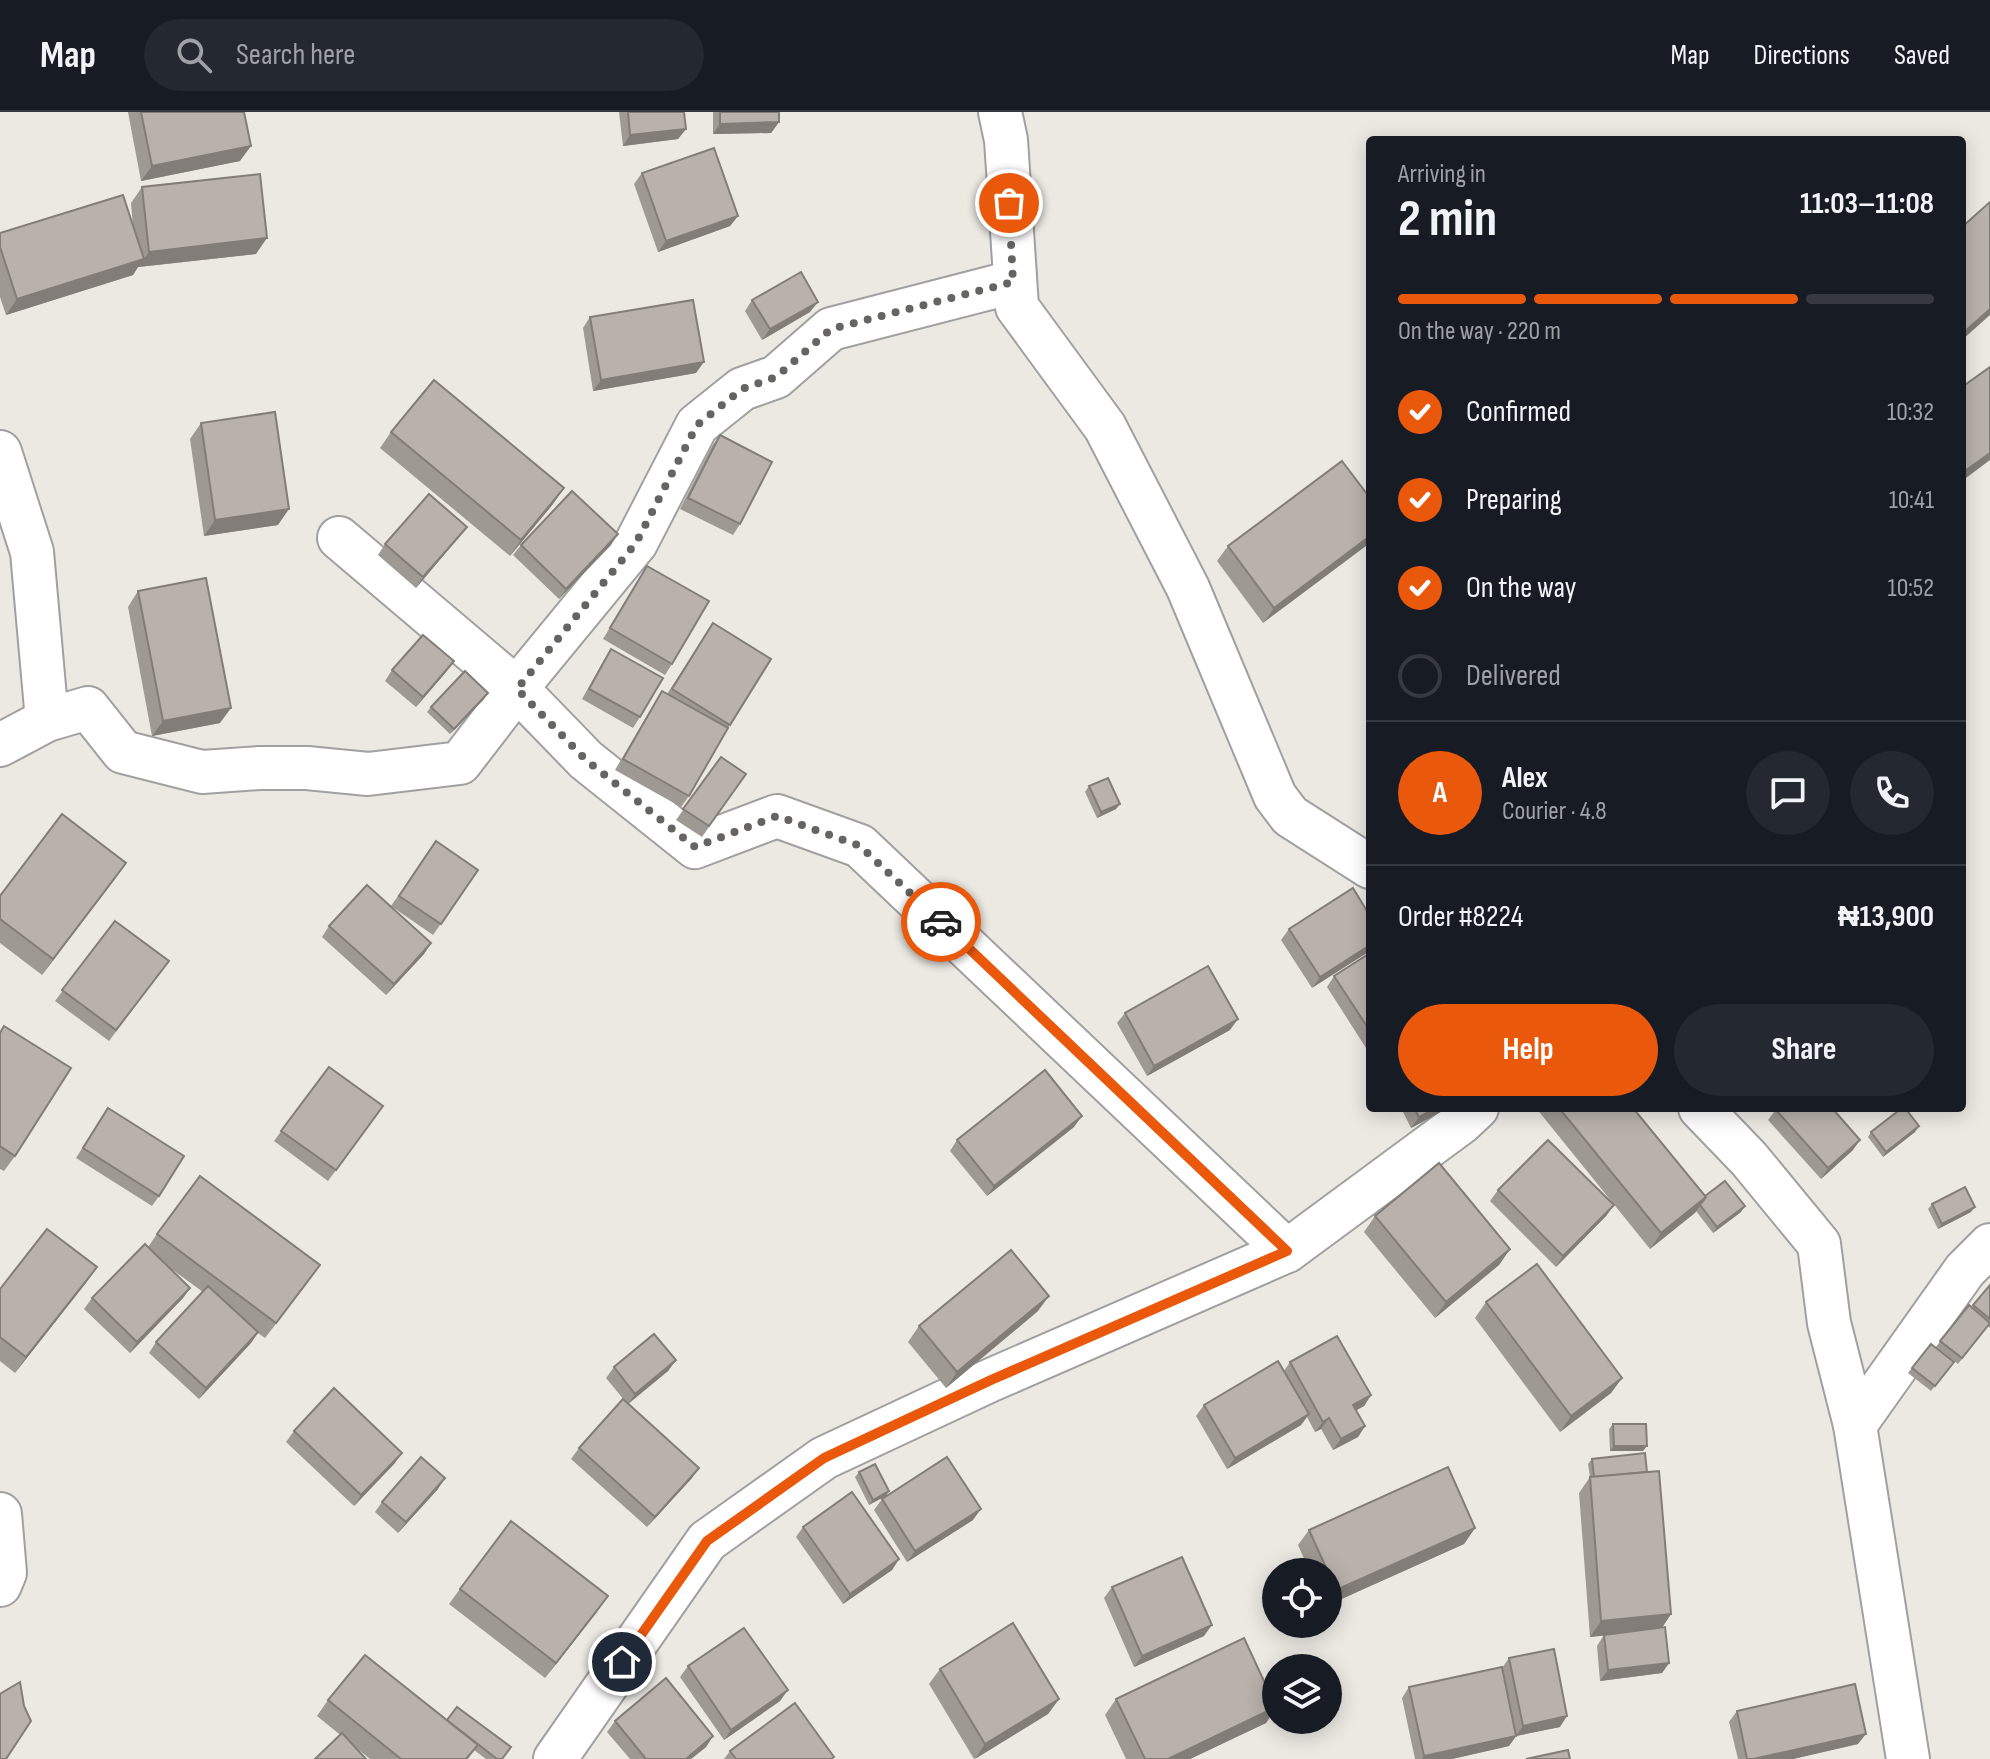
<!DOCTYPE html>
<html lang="en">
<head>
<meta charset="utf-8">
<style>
  body { margin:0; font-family:"Sofia Sans Condensed",sans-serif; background:#242831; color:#f1f3f6; height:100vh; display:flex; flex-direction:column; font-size:30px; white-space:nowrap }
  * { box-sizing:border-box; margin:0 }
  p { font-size:26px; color:#9ea1a6 }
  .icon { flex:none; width:44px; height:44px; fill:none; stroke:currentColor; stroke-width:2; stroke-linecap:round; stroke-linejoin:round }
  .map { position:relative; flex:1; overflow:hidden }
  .panel { position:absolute; left:1366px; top:24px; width:600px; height:976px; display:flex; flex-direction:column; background:#171b24; border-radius:8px; box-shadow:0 4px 20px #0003 }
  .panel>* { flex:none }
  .controls { position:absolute; left:1262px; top:1446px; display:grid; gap:16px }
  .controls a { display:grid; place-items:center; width:80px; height:80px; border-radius:50%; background:#171b24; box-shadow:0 4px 20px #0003; font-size:40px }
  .pin { position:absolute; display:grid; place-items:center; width:68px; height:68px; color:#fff; margin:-34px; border:4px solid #fff; border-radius:50%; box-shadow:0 2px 8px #0007 }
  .courier { position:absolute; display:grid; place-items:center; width:80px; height:80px; margin:-40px; border:6px solid #ea580c; border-radius:50%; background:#fff; color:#222; box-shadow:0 2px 10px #0007 }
  .headline em { font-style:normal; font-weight:700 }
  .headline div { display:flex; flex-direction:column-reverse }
  .headline { display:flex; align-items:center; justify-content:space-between; height:136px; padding:0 32px }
  h1 { font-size:52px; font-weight:700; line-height:60px }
  .bar { display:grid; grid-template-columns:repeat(4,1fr); gap:12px 8px; align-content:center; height:96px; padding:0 32px }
  .bar i { height:10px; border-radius:6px; background:#363941 }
  .bar .current { background:#ea580c }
  .bar p { grid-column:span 4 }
  .line { display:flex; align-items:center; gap:20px; padding:0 32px; border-top:2px solid #363941 }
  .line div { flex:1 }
  .round { display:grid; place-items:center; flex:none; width:84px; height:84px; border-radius:42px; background:#242831 }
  ol { padding:0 32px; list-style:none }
  li { display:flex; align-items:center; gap:24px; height:88px }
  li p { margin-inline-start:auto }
  li .icon { padding:8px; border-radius:50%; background:#ea580c; color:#fff; stroke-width:4 }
  li:last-child { color:#9ea1a6 }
  li i { width:44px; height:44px; border:4px solid #363941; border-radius:50% }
  .action { display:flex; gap:16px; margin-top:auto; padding:16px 32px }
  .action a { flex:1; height:92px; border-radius:48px; background:#ea580c; color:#fff; font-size:32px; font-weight:700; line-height:92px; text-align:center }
  .action a+a { background:#242831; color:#f1f3f6 }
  header { display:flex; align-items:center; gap:48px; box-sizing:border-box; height:112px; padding:0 40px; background:#171b24; border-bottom:2px solid #363941 }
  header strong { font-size:38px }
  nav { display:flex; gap:44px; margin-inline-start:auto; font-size:28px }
  .search { width:560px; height:72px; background:#242831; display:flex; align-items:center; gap:20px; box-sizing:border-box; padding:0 28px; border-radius:44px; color:#9ea1a6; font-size:30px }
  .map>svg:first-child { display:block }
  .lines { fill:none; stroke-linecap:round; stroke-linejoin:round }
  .street-casing { stroke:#a0a0a0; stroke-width:46 }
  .street { stroke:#fff; stroke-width:42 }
  .wall { fill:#9f9994 }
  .shaded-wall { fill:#827d78 }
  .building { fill:#b9b2ac; stroke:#827d78; stroke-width:2 }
  .done { stroke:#656462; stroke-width:8; stroke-dasharray:0 14.4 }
  .route { stroke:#ea580c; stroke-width:10 }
</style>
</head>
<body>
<header>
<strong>Map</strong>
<div class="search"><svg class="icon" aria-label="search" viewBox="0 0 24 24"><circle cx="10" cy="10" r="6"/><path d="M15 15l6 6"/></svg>Search here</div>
<nav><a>Map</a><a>Directions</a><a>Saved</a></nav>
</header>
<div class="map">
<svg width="1990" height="1647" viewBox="0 0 1990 1647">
  <rect width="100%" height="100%" fill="#ece9e3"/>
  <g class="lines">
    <defs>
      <g id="street">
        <polyline points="1000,0 1006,28 1017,195 1105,315 1188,476 1275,684 1290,704 1370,755"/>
        <polyline points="0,340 32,440 47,608"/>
        <polyline points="339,426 517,577 586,648 695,735 777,704 860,734 1287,1139"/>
        <polyline points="0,633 47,608 88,596 123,640 202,660 260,656 307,656 368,662 460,651 530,560 636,431 697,313 742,277 776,265 831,217 1013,170"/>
        <polyline points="1700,996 1749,1047 1819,1132 1829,1211 1855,1313 1908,1647"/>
        <polyline points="1855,1313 1965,1158 1990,1133"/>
        <polyline points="0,1402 5,1461 0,1473"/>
        <polyline points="555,1647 707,1429 824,1346 991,1268 1287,1139 1462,1010 1477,996"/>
      </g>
    </defs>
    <!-- street casing -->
    <use href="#street" class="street-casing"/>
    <!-- street -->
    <use href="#street" class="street"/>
  </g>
  <!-- wall -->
  <g class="wall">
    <polygon points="128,0 244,0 240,49 141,69"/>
    <polygon points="619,0 684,0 686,17 678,27 623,34"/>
    <polygon points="713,0 779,0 779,10 771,21 713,22"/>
    <polygon points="642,61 738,104 730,114 658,140 634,72"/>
    <polygon points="142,75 256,142 138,155 133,163 6,203 0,185 0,121 133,115 131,91"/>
    <polygon points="752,188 810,200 762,228 745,199"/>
    <polygon points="590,205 696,261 593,279 583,216"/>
    <polygon points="201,311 278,413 204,424 190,327"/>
    <polygon points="391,320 553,392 510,444 380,336"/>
    <polygon points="720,323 740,412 733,423 680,397 712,334"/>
    <polygon points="1370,386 1263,511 1217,449 1228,434"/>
    <polygon points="467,415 459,425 416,476 378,443 385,432"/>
    <polygon points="521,433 611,433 559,487 513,443"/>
    <polygon points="647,454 672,552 665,563 603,527"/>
    <polygon points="138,479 220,611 152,624 128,495"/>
    <polygon points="713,511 771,547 728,616 689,684 681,695 615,658 655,590 662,579 667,582"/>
    <polygon points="611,537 640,605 633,616 582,587 604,548"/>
    <polygon points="392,558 446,560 416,595 385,569"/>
    <polygon points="484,587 450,622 427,600 431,595"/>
    <polygon points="721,645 746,662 702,725 676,708"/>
    <polygon points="1089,674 1116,697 1097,706 1085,680"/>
    <polygon points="436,729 478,758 433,823 391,794"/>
    <polygon points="126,751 42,863 0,831 0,784"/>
    <polygon points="1370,804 1312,876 1281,828 1289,817"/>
    <polygon points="115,809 169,849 109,929 55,889"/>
    <polygon points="329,814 431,831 424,842 386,883 322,825"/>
    <polygon points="1370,841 1370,934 1366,936 1327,875 1334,864"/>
    <polygon points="1125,901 1230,918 1147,964 1117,911"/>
    <polygon points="0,920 15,1044 4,1059 0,1057"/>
    <polygon points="329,955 383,994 328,1069 274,1029"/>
    <polygon points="108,996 159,1084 152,1094 76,1046"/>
    <polygon points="1401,996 1448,996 1411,1016"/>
    <polygon points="1536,996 1633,996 1705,1084 1741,1100 1713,1121 1696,1099 1650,1137"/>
    <polygon points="1777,996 1853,1038 1821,1067 1768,1008"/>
    <polygon points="1074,1015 987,1084 950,1039 957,1028"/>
    <polygon points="1871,1020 1915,1020 1883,1045 1868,1025"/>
    <polygon points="1498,1078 1614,1093 1606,1104 1556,1155 1490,1089"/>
    <polygon points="1932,1092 1971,1100 1938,1117 1928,1097"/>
    <polygon points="1375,1104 1510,1137 1499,1153 1435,1206 1364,1120"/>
    <polygon points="157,1122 309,1169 265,1226 258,1221 251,1231 199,1287 149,1241 156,1230 203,1180 170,1156 190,1176 183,1186 130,1241 84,1197 92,1186 148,1135"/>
    <polygon points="97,1155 15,1261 0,1249 0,1177"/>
    <polygon points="1990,1173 1990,1216 1988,1214 1958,1252 1936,1235 1969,1193 1972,1195"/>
    <polygon points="1486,1190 1622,1266 1611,1281 1560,1320 1475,1206"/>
    <polygon points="1038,1199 946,1276 908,1230 919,1214"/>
    <polygon points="1931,1232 1954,1250 1931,1279 1908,1261"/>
    <polygon points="676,1248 668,1259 628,1292 692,1366 647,1415 571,1347 579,1336 625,1289 606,1266 614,1255"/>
    <polygon points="1290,1250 1371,1283 1364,1294 1356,1298 1365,1314 1358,1325 1333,1338 1321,1317 1315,1320 1307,1305 1301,1313 1227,1357 1196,1304 1204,1293 1284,1259"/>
    <polygon points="1613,1312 1643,1339 1610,1339 1609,1317"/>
    <polygon points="294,1319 395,1351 354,1394 286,1330"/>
    <polygon points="1592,1347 1647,1360 1671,1502 1662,1516 1669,1551 1662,1561 1600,1569 1597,1534 1604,1523 1590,1525 1579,1381 1590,1365 1588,1352"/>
    <polygon points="859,1360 889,1379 869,1393 855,1365"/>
    <polygon points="438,1377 398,1421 375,1400 382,1390"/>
    <polygon points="882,1387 973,1408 907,1450 874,1398"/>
    <polygon points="803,1415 899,1447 892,1458 843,1492 796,1425"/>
    <polygon points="1475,1416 1464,1432 1328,1493 1328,1460 1310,1460 1298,1433 1309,1418"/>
    <polygon points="1112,1475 1204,1524 1134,1555 1104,1486"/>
    <polygon points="460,1477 597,1500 545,1566 449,1492"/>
    <polygon points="1509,1546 1560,1615 1516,1624 1509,1634 1452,1647 1415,1647 1402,1586 1409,1575 1502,1556"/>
    <polygon points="688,1554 780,1589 724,1628 680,1565"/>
    <polygon points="940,1557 1059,1587 1048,1602 974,1647 929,1572"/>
    <polygon points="1116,1587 1276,1593 1276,1596 1266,1611 1190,1647 1126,1647 1105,1603"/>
    <polygon points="328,1588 447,1608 502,1647 486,1647 474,1638 468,1647 370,1647 317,1604"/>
    <polygon points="1737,1599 1858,1632 1793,1647 1738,1647 1729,1610"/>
    <polygon points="615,1609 713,1624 706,1635 691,1647 630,1647 607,1620"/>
    <polygon points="730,1639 834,1645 832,1647 724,1647"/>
  </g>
  <!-- shaded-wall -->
  <g class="shaded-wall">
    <polygon points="779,10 771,21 713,22 720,12"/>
    <polygon points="686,17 678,27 623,34 630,23"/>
    <polygon points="251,34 240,49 141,69 152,54"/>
    <polygon points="738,104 730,114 658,140 666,129"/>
    <polygon points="267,126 256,142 138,155 133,163 6,203 17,187 144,147 149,140"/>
    <polygon points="818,190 810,200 762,228 770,217"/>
    <polygon points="1990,197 1990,203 1962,228 1962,222"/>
    <polygon points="704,250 696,261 593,279 601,268"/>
    <polygon points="1990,341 1990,348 1962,369 1962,361"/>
    <polygon points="564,376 553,392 510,444 521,428"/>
    <polygon points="289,397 278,413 204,424 215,408"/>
    <polygon points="467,415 459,425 416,476 423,465"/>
    <polygon points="618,422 611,433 559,487 566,477"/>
    <polygon points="1370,424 1370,431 1263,511 1274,496"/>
    <polygon points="454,549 446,560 416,595 423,585"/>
    <polygon points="488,581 484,587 450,622 454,617"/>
    <polygon points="231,596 220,611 152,624 163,609"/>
    <polygon points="1120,692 1116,697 1097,706 1101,700"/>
    <polygon points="126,751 115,767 42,863 53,847"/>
    <polygon points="431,831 424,842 386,883 394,872"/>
    <polygon points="1370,833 1370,839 1312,876 1320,865"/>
    <polygon points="1238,907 1230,918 1147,964 1154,954"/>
    <polygon points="1435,996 1448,996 1411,1016 1419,1005"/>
    <polygon points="1082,1004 1074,1015 987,1084 994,1074"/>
    <polygon points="1919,1014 1915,1020 1883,1045 1886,1040"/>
    <polygon points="1860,1028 1853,1038 1821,1067 1828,1056"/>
    <polygon points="1706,1085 1695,1101 1650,1137 1661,1121"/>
    <polygon points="1614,1093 1606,1104 1556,1155 1563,1144"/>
    <polygon points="1745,1094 1741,1100 1713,1121 1717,1115"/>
    <polygon points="1975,1095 1971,1100 1938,1117 1942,1112"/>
    <polygon points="1510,1137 1499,1153 1435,1206 1446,1190"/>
    <polygon points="97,1155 86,1171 15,1261 26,1245"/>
    <polygon points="190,1176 183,1186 130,1241 137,1230"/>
    <polygon points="1049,1184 1038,1199 946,1276 957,1260"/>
    <polygon points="258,1220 251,1231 199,1287 206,1276"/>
    <polygon points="676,1248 668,1259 628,1292 635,1282"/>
    <polygon points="1622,1266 1611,1281 1560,1320 1571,1304"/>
    <polygon points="1371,1283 1364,1294 1346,1304 1353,1293"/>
    <polygon points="1309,1302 1301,1313 1227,1357 1235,1346"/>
    <polygon points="1329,1306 1321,1317 1315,1320 1323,1310"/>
    <polygon points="1365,1314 1358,1325 1333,1338 1341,1327"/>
    <polygon points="1614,1334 1647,1334 1643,1339 1610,1339"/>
    <polygon points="402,1341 395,1351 354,1394 361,1383"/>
    <polygon points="699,1356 692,1366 647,1415 655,1405"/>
    <polygon points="445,1366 438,1377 398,1421 406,1410"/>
    <polygon points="889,1379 886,1384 869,1393 873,1388"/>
    <polygon points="981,1397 973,1408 907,1450 915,1439"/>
    <polygon points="1475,1416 1464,1432 1328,1493 1328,1490 1336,1478"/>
    <polygon points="899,1447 892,1458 843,1492 850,1482"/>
    <polygon points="608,1484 597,1500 545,1566 556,1551"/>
    <polygon points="1671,1502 1660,1518 1590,1525 1601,1509"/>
    <polygon points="1212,1513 1204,1524 1134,1555 1142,1544"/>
    <polygon points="1669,1551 1662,1561 1600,1569 1608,1558"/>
    <polygon points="788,1578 780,1589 724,1628 731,1618"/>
    <polygon points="1059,1587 1048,1602 975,1647 985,1632"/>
    <polygon points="1276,1595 1266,1611 1190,1647 1168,1647"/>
    <polygon points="1567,1604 1560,1615 1516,1624 1509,1634 1452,1647 1422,1647 1424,1644 1516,1624 1523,1614"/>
    <polygon points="1866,1622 1858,1632 1793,1647 1753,1647"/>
    <polygon points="713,1624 706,1635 691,1647 686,1647"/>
  </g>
  <!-- building -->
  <g class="building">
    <polygon points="141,0 244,0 251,34 152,54"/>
    <polygon points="628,0 684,0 686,17 630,23"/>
    <polygon points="720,0 779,0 779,10 720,12"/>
    <polygon points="714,36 738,104 666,129 642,61"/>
    <polygon points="260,62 267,126 149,140 142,75"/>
    <polygon points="123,83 144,147 17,187 0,135 0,121"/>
    <polygon points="1990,90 1990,197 1962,222 1962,115"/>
    <polygon points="801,160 818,190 770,217 752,188"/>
    <polygon points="693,188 704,250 601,268 590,205"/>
    <polygon points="1990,255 1990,341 1962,361 1962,275"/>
    <polygon points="434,268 564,376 521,428 391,320"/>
    <polygon points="275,300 289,397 215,408 201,311"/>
    <polygon points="720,323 772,350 740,412 688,386"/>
    <polygon points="1342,349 1370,386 1370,424 1274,496 1228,434"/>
    <polygon points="572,379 618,422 566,477 521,433"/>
    <polygon points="429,382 467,415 423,465 385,432"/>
    <polygon points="647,454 709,489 672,552 610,516"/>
    <polygon points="206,466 231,596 163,609 138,479"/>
    <polygon points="713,511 771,547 730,613 672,577"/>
    <polygon points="423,523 454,549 423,585 392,558"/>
    <polygon points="611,537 663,566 640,605 589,577"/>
    <polygon points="465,559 488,581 454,617 431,595"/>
    <polygon points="662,579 728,616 689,684 623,647"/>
    <polygon points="721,645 746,662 709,714 683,697"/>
    <polygon points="1108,666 1120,692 1101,700 1089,674"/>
    <polygon points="62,702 126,751 53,847 0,807 0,784"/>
    <polygon points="436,729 478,758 441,812 399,784"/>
    <polygon points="367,773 431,831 394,872 329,814"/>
    <polygon points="1353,776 1370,804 1370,833 1320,865 1289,817"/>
    <polygon points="115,809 169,849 116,918 62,878"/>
    <polygon points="1370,841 1370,919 1334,864"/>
    <polygon points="1208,854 1238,907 1154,954 1125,901"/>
    <polygon points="4,914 71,956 15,1044 0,1034 0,921"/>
    <polygon points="329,955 383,994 336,1058 281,1019"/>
    <polygon points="1045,958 1082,1004 994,1074 957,1028"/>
    <polygon points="108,996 184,1044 159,1084 83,1036"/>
    <polygon points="1414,996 1435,996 1419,1005"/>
    <polygon points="1559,996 1633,996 1706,1085 1661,1121"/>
    <polygon points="1777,996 1832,996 1860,1028 1828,1056 1775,997"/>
    <polygon points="1902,996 1905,996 1919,1014 1886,1040 1871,1020"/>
    <polygon points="1548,1028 1614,1093 1563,1144 1498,1078"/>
    <polygon points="1439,1051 1510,1137 1446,1190 1375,1104"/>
    <polygon points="200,1064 320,1153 276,1211 157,1122"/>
    <polygon points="1725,1069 1745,1094 1717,1115 1700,1093 1706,1085 1705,1084"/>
    <polygon points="1965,1075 1975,1095 1942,1112 1932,1092"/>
    <polygon points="47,1117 97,1155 26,1245 0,1225 0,1177"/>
    <polygon points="145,1132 190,1176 137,1230 92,1186"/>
    <polygon points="1011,1138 1049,1184 957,1260 919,1214"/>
    <polygon points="1537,1152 1622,1266 1571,1304 1486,1190"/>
    <polygon points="1990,1173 1990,1207 1973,1193"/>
    <polygon points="208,1174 258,1220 206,1276 156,1230"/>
    <polygon points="1969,1193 1990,1211 1962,1246 1940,1229"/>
    <polygon points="654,1222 676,1248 635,1282 614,1255"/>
    <polygon points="1337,1224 1371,1283 1353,1293 1365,1314 1341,1327 1329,1306 1323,1310 1290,1250"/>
    <polygon points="1931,1232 1954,1250 1935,1274 1912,1256"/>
    <polygon points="1278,1249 1309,1302 1235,1346 1204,1293"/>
    <polygon points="334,1276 402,1341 361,1383 294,1319"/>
    <polygon points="623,1287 699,1356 655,1405 579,1336"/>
    <polygon points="1613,1312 1646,1312 1647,1334 1614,1334"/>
    <polygon points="1645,1341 1647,1360 1594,1365 1592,1347"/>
    <polygon points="421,1345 445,1366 406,1410 382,1390"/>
    <polygon points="947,1345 981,1397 915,1439 882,1387"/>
    <polygon points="875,1352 889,1379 873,1388 859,1360"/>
    <polygon points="1448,1355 1475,1416 1336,1478 1309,1418"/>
    <polygon points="1659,1359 1671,1502 1601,1509 1590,1365"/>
    <polygon points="852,1380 899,1447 850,1482 803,1415"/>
    <polygon points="511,1409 608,1484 556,1551 460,1477"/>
    <polygon points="1182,1445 1212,1513 1142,1544 1112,1475"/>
    <polygon points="1013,1511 1059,1587 985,1632 940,1557"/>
    <polygon points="1665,1515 1669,1551 1608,1558 1604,1523"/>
    <polygon points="744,1516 788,1578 731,1618 688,1554"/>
    <polygon points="1244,1526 1276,1595 1168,1647 1145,1647 1116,1587"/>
    <polygon points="1554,1537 1567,1604 1523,1614 1509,1546"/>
    <polygon points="365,1543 478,1633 466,1647 401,1647 328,1588"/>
    <polygon points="1502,1555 1516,1624 1424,1644 1409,1575"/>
    <polygon points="666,1566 713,1624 686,1647 646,1647 615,1609"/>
    <polygon points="20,1570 24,1594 31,1609 6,1647 0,1647 0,1582"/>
    <polygon points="1855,1572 1866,1622 1753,1647 1747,1647 1737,1599"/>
    <polygon points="795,1591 834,1645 831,1647 736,1647 730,1639"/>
    <polygon points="457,1595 511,1635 502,1647 497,1647 447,1608"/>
    <polygon points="342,1621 366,1647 315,1647"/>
    <polygon points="1568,1638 1570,1647 1526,1647"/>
  </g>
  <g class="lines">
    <!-- done -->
    <polyline class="done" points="941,810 860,734 777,704 695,735 586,648 517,577 636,431 697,313 742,277 776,265 831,217 1013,170 1009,91"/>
    <!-- route -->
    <polyline class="route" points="622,1550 707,1429 824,1346 991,1268 1287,1139 941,810"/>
  </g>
</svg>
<div class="controls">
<a><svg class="icon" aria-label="locate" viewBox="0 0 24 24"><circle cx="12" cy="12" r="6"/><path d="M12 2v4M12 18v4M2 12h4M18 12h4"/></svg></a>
<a><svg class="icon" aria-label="layers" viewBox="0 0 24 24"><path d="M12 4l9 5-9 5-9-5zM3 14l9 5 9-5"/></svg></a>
</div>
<div class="pin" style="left:1009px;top:91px;background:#ea580c"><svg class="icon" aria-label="bag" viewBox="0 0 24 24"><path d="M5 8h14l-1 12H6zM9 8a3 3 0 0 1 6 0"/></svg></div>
<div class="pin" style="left:622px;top:1550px;background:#1f2937"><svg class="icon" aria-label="home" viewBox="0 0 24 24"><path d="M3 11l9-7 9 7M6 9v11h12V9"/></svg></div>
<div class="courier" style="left:941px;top:810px"><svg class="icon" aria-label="car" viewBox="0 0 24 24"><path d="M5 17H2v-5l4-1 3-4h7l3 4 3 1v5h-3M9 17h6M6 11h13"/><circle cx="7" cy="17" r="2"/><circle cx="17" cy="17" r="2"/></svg></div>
<section class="panel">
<div class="headline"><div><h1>2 min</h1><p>Arriving in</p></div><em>11:03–11:08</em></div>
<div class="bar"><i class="current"></i><i class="current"></i><i class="current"></i><i></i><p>On the way · 220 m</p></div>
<ol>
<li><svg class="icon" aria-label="check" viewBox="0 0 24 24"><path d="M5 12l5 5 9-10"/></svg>Confirmed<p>10:32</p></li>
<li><svg class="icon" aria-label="check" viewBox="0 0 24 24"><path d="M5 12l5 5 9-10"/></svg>Preparing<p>10:41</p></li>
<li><svg class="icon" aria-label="check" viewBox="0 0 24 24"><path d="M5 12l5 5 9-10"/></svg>On the way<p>10:52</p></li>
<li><i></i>Delivered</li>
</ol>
<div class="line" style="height:144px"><b class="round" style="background:#ea580c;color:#fff">A</b><div><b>Alex</b><p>Courier · 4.8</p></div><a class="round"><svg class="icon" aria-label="chat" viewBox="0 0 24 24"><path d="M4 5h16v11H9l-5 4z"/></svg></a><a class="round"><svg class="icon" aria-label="phone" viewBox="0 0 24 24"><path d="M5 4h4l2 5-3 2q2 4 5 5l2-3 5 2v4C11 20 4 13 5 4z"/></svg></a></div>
<div class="line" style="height:104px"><div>Order #8224</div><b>₦13,900</b></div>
<div class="action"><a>Help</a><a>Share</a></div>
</section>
</div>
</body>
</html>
